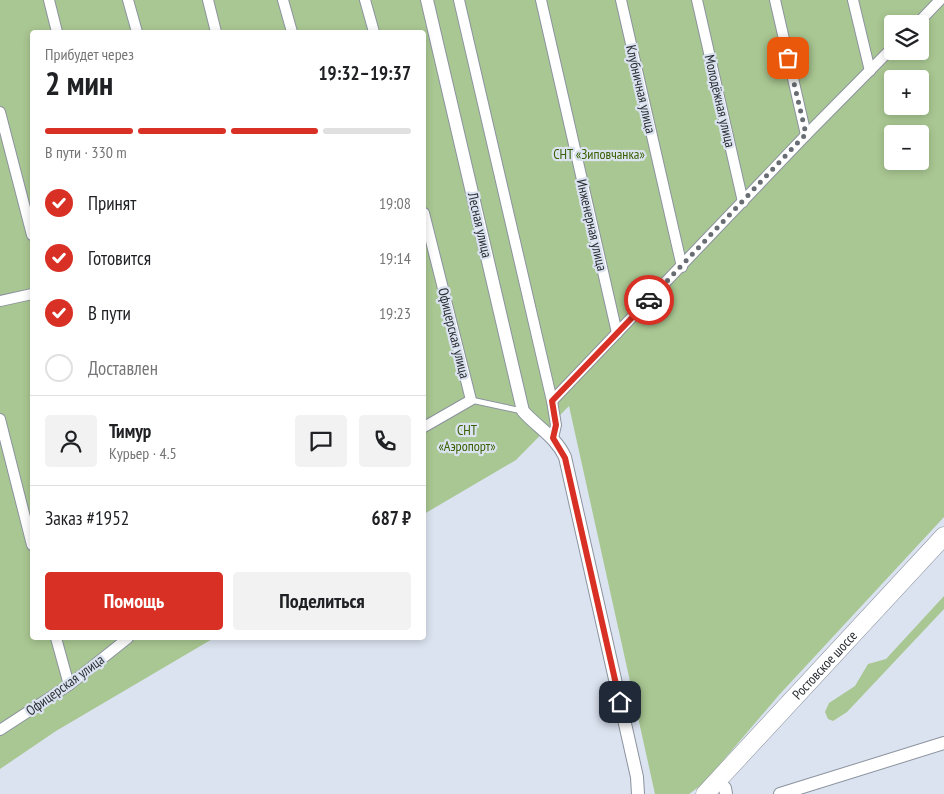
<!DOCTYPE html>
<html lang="ru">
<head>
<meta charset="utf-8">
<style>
  body { margin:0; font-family:"PT Sans Narrow",sans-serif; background:#f2f2f2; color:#202124; height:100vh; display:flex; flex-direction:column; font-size:19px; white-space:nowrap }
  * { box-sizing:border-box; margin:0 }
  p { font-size:16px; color:#757577 }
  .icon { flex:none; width:28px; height:28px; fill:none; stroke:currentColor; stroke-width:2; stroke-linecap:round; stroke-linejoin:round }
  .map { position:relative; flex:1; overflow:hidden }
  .drawer { position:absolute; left:30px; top:30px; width:396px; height:610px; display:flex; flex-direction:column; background:#fff; border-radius:5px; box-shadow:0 2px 8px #0003 }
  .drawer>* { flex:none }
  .controls { position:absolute; left:884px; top:15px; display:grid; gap:10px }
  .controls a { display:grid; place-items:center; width:45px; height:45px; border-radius:5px; background:#fff; box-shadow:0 2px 8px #0003; font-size:25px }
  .pin { position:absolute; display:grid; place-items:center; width:42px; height:42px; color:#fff; margin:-21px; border-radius:10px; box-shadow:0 2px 8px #0006 }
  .courier { position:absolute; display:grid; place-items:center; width:50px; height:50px; margin:-25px; border:4px solid #d93025; border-radius:50%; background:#fff; color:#222; box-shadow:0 1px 6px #0007 }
  .head em { font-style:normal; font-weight:700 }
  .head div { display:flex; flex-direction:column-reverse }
  .head { display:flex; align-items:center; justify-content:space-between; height:85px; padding:0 15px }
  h1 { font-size:32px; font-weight:700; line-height:38px }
  .bar { display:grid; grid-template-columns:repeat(4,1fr); gap:8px 5px; align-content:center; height:60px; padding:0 15px }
  .bar i { height:6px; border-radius:4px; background:#e0e0e0 }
  .bar .on { background:#d93025 }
  .bar p { grid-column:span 4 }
  .line { display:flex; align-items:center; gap:12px; padding:0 15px; border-top:1px solid #e0e0e0 }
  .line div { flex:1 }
  .round { display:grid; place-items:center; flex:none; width:52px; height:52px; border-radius:5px; background:#f2f2f2 }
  ol { padding:0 15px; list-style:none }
  li { display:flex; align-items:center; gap:15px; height:55px }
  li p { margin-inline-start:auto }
  li .icon { padding:5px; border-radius:50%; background:#d93025; color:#fff; stroke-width:4 }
  li:last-child { color:#757577 }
  li i { width:28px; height:28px; border:2px solid #e0e0e0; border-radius:50% }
  .cta { display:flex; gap:10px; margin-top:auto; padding:10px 15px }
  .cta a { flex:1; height:58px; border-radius:5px; background:#d93025; color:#fff; font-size:20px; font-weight:700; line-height:58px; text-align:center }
  .cta a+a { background:#f2f2f2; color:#202124 }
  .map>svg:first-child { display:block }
  .green { fill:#a9c792; fill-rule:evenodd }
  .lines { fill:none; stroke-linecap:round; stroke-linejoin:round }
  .service-casing { stroke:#8c939f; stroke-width:7 }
  .minor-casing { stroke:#8c939f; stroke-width:12 }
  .tertiary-casing { stroke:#8c939f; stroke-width:14 }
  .trunk-casing { stroke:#8c939f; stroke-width:19 }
  .service { stroke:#fff; stroke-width:5 }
  .minor { stroke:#fff; stroke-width:10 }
  .tertiary { stroke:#fff; stroke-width:12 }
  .trunk { stroke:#fff; stroke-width:18 }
  .done { stroke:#686d74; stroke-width:5; stroke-dasharray:0 9 }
  .route { stroke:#d93025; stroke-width:6 }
  .labels { text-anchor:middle; stroke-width:4.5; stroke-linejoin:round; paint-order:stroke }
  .street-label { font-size:14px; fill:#2a2d32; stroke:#dbe3f0 }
  .park-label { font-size:14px; fill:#396000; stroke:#dbe3f0 }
</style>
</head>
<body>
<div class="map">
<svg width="944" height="794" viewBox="0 0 944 794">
  <rect width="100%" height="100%" fill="#dbe3f0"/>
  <!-- green -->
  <g class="green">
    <path d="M0,0h944v517l-165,178 -75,88 -15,11h-34l-86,-388 -53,54 -92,54v-482h-392v606h182l-158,93 -56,38zM892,24h28v27h-28zM892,79h28v27h-28zM892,134h28v27h-28z"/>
    <polygon points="944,596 944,609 847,712 833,721 828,719 825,712 829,703 855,686 868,664 886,659"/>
  </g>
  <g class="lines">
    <defs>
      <polyline id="service" points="471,400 522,411"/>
      <g id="minor">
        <polyline points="49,0 57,32"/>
        <polyline points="128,0 137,32"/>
        <polyline points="208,0 216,32"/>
        <polyline points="283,0 292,32"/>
        <polyline points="365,0 374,32"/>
        <polyline points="459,0 552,401 556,425 553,438"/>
        <polyline points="541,0 617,333"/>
        <polyline points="621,0 682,267"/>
        <polyline points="697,0 743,202"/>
        <polyline points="775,0 806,135"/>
        <polyline points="853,0 870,71"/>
        <polyline points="917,24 940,0"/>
        <polyline points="0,112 32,235"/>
        <polyline points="424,213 471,400 424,427"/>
        <polyline points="0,301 32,294"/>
        <polyline points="552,401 806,135 892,48"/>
        <polyline points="0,419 32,545"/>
        <polyline points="56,638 69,685"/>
        <polyline points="0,730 69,685 128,638"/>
      </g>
      <g id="tertiary">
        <path d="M427,0l96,411c14,16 33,26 42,46l72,320 1,17"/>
        <polyline points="725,788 726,794"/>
        <polyline points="780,794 944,743"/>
      </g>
      <g id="trunk">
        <path id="s1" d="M705,794l239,-258"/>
      </g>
    </defs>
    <!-- service casing -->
    <use href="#service" class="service-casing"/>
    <!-- minor casing -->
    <use href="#minor" class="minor-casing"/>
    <!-- tertiary casing -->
    <use href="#tertiary" class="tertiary-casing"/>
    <!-- trunk casing -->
    <use href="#trunk" class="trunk-casing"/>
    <!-- service -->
    <use href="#service" class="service"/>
    <!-- minor -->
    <use href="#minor" class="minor"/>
    <!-- tertiary -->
    <use href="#tertiary" class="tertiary"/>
    <!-- trunk -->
    <use href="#trunk" class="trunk"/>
  </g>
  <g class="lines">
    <!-- done -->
    <polyline class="done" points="649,300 806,134 788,58"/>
    <!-- route -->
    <polyline class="route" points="620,702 565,458 553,438 556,425 552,401 649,300"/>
  </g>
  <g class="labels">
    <!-- street labels -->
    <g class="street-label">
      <text transform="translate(641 89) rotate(77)" y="5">Клубничная улица</text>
      <text transform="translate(720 101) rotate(77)" y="5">Молодёжная улица</text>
      <text transform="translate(480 225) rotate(77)" y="5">Лесная улица</text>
      <text transform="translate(592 225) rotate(77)" y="5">Инженерная улица</text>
      <text transform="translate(454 333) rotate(76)" y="5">Офицерская улица</text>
      <text dy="5" stroke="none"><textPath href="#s1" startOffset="176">Ростовское шоссе</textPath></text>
      <text transform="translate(65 685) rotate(-36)" y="5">Офицерская улица</text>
    </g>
    <!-- park labels -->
    <g class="park-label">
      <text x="599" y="159">СНТ «Зиповчанка»</text>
      <text x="467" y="435">СНТ<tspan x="467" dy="16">«Аэропорт»</tspan></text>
    </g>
  </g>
</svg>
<div class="controls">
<a><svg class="icon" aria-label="layers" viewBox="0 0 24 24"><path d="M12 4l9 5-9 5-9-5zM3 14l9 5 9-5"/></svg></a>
<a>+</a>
<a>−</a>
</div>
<div class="pin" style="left:788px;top:58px;background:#ea580c"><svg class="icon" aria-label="bag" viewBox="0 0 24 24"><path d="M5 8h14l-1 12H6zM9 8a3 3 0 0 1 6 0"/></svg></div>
<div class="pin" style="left:620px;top:702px;background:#1f2937"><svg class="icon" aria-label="home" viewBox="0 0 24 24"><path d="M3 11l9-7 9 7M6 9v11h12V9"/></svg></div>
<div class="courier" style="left:649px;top:300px"><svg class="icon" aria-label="car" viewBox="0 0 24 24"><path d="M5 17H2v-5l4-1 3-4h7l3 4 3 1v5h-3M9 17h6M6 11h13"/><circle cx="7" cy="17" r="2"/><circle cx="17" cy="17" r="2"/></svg></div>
<section class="drawer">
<div class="head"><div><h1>2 мин</h1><p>Прибудет через</p></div><em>19:32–19:37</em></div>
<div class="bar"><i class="on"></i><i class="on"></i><i class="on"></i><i></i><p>В пути · 330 m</p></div>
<ol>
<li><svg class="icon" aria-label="check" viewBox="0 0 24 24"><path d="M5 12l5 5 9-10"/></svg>Принят<p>19:08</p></li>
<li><svg class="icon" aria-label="check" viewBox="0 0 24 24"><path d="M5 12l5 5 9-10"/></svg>Готовится<p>19:14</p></li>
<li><svg class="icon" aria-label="check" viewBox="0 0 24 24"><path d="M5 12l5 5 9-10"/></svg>В пути<p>19:23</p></li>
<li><i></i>Доставлен</li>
</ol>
<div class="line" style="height:90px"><a class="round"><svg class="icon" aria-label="person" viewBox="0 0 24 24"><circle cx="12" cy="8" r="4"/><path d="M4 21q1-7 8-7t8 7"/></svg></a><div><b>Тимур</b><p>Курьер · 4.5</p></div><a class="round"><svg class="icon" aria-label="chat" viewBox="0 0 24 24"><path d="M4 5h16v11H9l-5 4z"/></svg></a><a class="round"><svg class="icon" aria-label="phone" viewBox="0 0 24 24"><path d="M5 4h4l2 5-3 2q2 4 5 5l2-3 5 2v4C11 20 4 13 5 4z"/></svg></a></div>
<div class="line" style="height:65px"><div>Заказ #1952</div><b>687 ₽</b></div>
<div class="cta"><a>Помощь</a><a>Поделиться</a></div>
</section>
</div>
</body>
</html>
